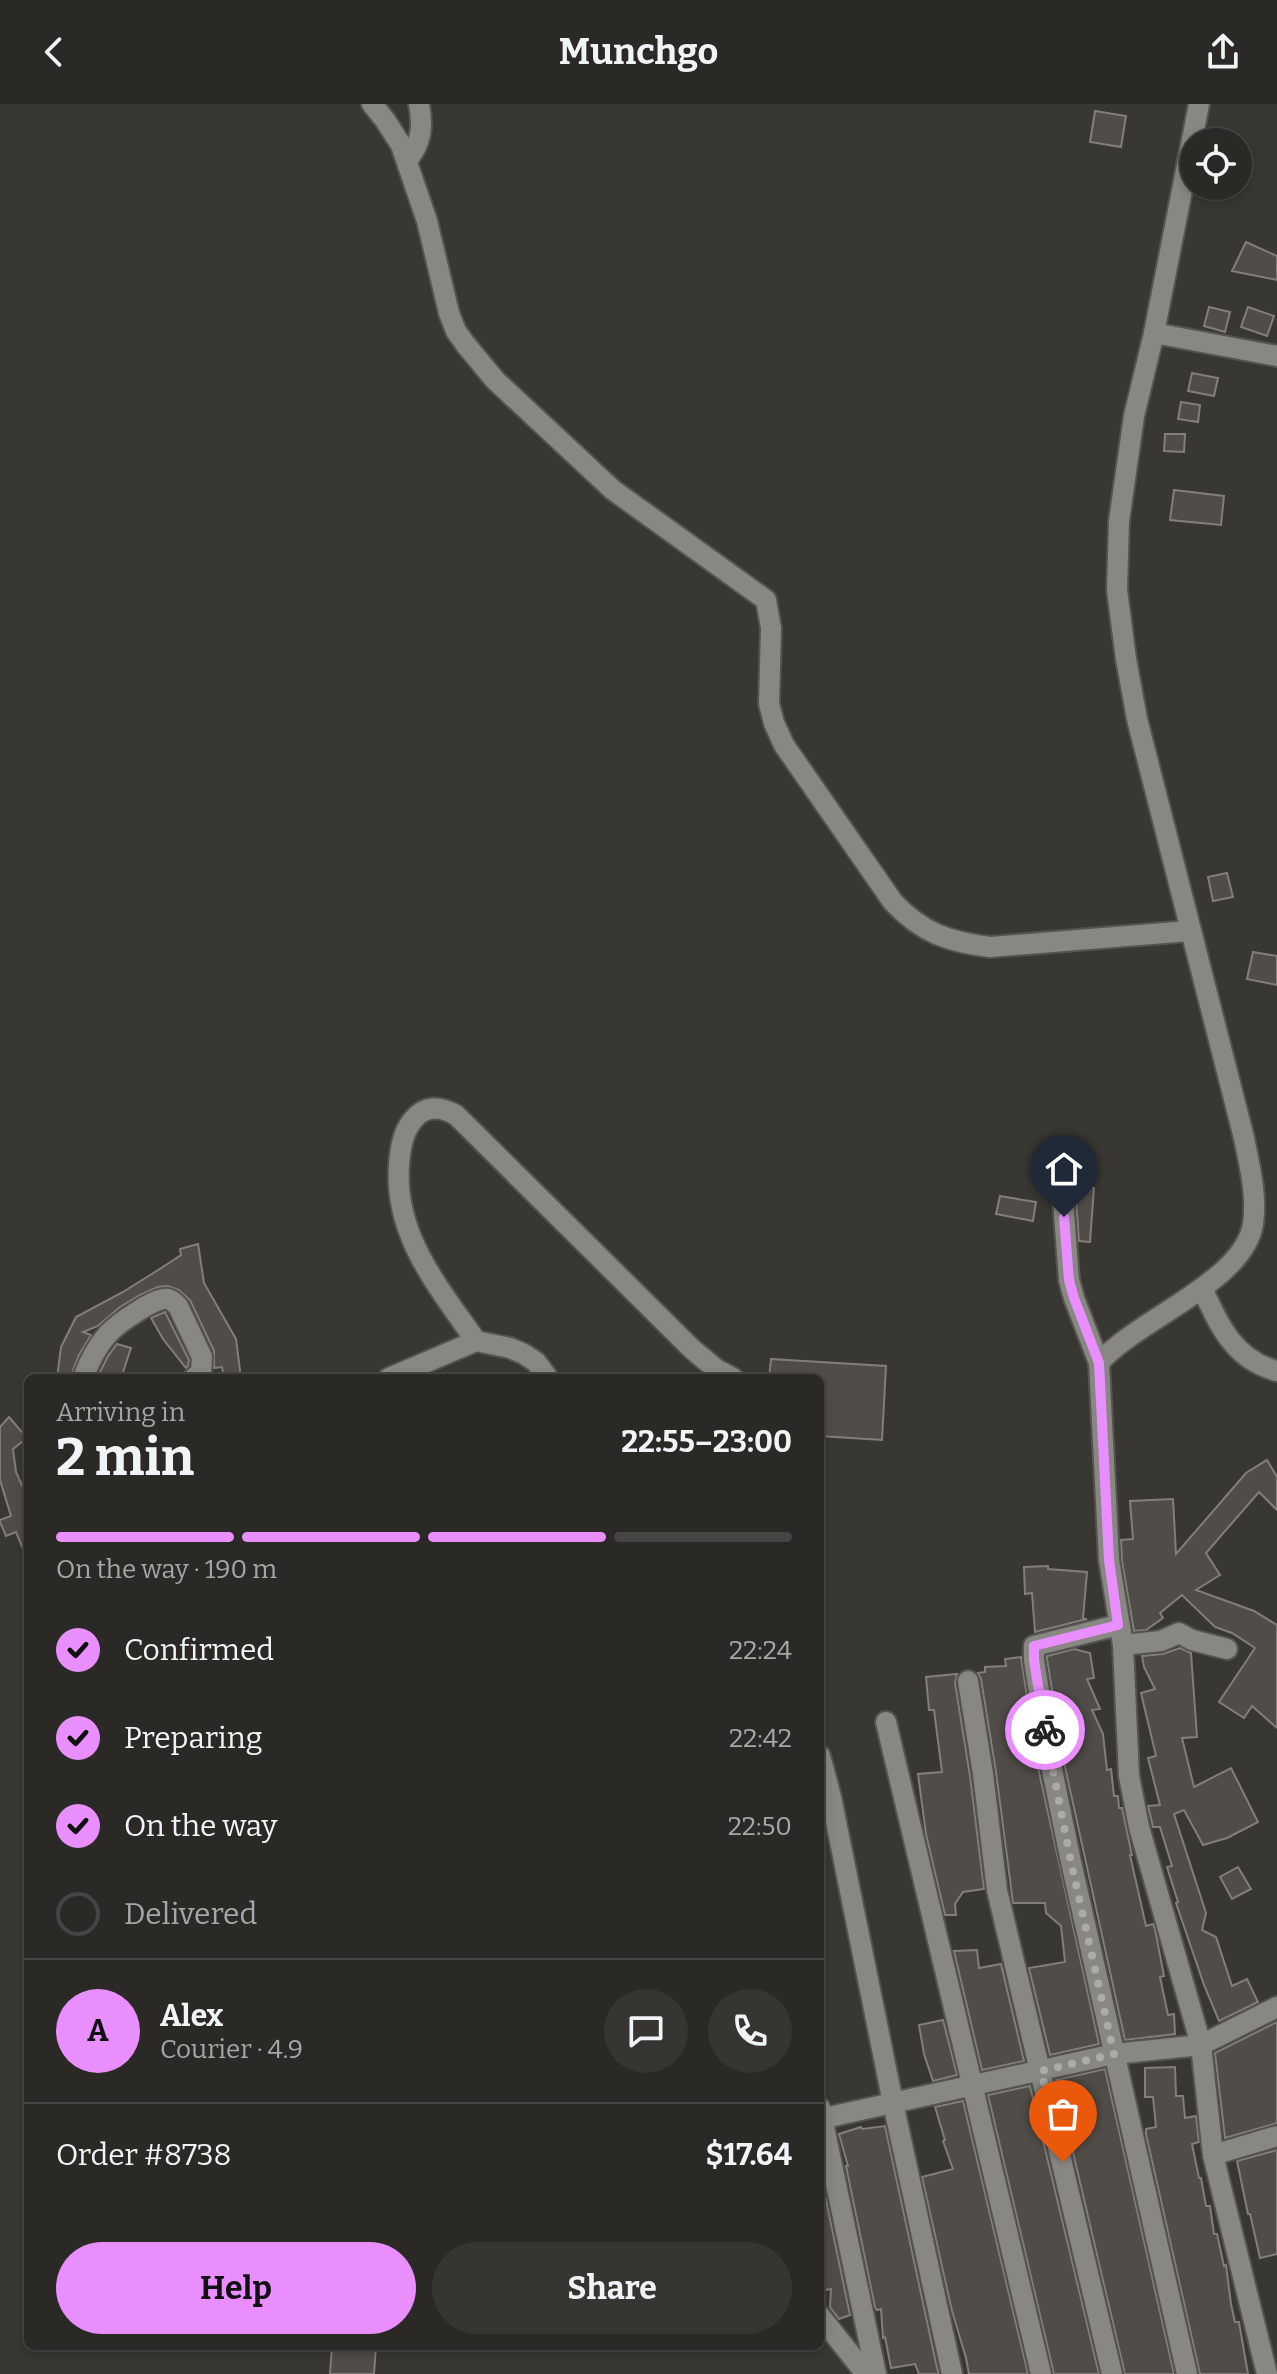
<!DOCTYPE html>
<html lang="en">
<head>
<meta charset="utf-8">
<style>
  body { margin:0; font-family:Bitter,serif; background:#363532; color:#f1f3f6; height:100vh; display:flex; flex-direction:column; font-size:30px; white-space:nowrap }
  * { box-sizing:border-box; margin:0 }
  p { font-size:26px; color:#a5a6a7 }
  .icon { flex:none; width:44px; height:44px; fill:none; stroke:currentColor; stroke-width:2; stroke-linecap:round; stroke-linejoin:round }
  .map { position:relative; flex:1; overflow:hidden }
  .side { position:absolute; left:24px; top:1270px; width:800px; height:976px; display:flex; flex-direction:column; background:#2a2926; border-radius:12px; box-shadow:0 4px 12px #0003,0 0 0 2px #464543 }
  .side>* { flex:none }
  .fabs { position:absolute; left:1180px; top:24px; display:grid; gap:16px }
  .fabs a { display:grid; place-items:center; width:72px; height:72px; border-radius:50%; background:#2a2926; box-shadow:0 4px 12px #0003,0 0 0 2px #464543; font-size:40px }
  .pin { position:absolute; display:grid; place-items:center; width:68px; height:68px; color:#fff; margin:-82px -34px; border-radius:50% 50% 50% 0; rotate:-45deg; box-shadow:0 0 8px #0007 }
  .pin .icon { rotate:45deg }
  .courier { position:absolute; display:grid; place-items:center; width:80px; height:80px; margin:-40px; border:6px solid #e98efe; border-radius:50%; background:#fff; color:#222; box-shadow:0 2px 10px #0007 }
  .headline em { font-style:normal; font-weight:700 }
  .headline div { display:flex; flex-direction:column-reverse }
  .headline { display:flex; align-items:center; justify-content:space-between; height:136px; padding:0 32px }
  h1 { font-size:52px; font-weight:700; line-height:60px }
  .bar { display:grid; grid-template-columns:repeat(4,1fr); gap:12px 8px; align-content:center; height:96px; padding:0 32px }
  .bar i { height:10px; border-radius:6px; background:#464543 }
  .bar .active { background:#e98efe }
  .bar p { grid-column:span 4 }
  .line { display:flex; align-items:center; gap:20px; padding:0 32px; border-top:2px solid #464543 }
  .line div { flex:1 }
  .round { display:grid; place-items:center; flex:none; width:84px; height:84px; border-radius:42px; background:#363532 }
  ol { padding:0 32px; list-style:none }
  li { display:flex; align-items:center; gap:24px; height:88px }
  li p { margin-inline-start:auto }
  li .icon { padding:8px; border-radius:50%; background:#e98efe; color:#111; stroke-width:4 }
  li:last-child { color:#a5a6a7 }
  li i { width:44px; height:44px; border:4px solid #464543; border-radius:50% }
  .button { display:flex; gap:16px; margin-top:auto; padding:16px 32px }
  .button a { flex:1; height:92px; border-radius:48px; background:#e98efe; color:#111; font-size:32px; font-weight:700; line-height:92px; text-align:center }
  .button a+a { background:#363532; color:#f1f3f6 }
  header { display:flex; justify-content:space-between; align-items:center; height:104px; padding:0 32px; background:#2a2926; font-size:36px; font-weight:700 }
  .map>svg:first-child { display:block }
  .building { fill:#504c48; stroke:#827e7a; stroke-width:2 }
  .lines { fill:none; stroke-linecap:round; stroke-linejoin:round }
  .minor-casing { stroke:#54534f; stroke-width:24 }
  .minor { stroke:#888782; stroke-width:20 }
  .done { stroke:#acaba7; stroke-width:8; stroke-dasharray:0 14.4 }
  .route { stroke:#e98efe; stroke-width:10 }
</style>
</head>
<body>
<header><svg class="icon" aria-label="back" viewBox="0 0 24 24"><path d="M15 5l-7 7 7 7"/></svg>Munchgo<svg class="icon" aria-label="share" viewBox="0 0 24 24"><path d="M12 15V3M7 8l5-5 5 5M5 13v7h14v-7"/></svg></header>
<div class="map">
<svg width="1277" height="2270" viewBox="0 0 1277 2270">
  <rect width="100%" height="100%" fill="#383732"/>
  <!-- building -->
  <g class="building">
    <polygon points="1095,7 1126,12 1121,43 1090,38"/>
    <polygon points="1246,138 1277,152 1277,176 1232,167"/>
    <polygon points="1209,203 1230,208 1225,228 1204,222"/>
    <polygon points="1248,203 1274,212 1267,232 1241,223"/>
    <polygon points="1192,269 1218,274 1214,292 1188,287"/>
    <polygon points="1181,298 1200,301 1198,318 1178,315"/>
    <polygon points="1165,330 1185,330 1184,348 1164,347"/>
    <polygon points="1174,386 1224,392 1221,421 1170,416"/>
    <polygon points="1227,769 1233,793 1213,797 1208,773"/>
    <polygon points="1253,848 1277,852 1277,881 1247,875"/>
    <polygon points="1075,1083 1094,1084 1090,1138 1079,1137"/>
    <polygon points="1000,1092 1036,1098 1033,1117 996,1110"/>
    <polygon points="198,1140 204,1179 236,1235 241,1274 224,1274 222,1263 214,1264 214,1247 190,1196 179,1186 168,1182 158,1183 140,1191 120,1203 98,1222 83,1228 91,1231 79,1251 70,1274 57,1274 61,1243 76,1213 123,1188 155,1168 181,1151 180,1145"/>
    <polygon points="165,1208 189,1256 188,1262 186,1264 163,1235 151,1214"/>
    <polygon points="117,1240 131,1244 121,1274 97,1274 108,1252"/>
    <polygon points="771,1255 886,1262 882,1336 820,1332 820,1274 769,1274"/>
    <polygon points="9,1313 27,1334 13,1345 16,1368 28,1395 28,1457 16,1428 6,1432 0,1418 0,1416 11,1412 0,1376 0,1323"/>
    <polygon points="1267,1356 1277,1373 1277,1406 1259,1388 1206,1449 1220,1471 1196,1486 1254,1507 1277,1521 1277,1624 1252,1602 1244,1614 1219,1598 1255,1544 1232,1529 1215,1523 1182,1491 1160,1509 1163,1514 1146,1526 1134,1527 1122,1457 1121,1436 1133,1435 1130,1397 1173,1395 1176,1450 1246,1369"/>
    <polygon points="1048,1462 1048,1465 1087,1468 1083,1515 1087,1515 1035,1528 1032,1489 1025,1490 1024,1463"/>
    <polygon points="1180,1544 1191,1549 1197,1633 1182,1634 1194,1683 1231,1664 1258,1718 1227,1734 1203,1741 1184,1706 1174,1710 1206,1809 1202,1826 1216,1833 1232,1882 1247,1875 1258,1898 1219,1917 1204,1881 1176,1799 1178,1798 1167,1763 1172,1762 1160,1723 1153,1723 1148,1702 1160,1701 1148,1654 1156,1652 1141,1589 1155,1585 1144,1563 1142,1552 1163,1550"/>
    <polygon points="1074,1545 1090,1549 1094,1574 1087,1575 1100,1605 1092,1606 1103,1630 1107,1666 1111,1665 1114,1692 1118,1692 1119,1704 1122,1704 1132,1751 1130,1751 1146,1822 1153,1820 1155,1825 1164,1872 1160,1873 1168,1911 1174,1910 1175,1930 1125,1936 1063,1654 1047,1555 1047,1552"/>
    <polygon points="1021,1553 1037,1659 1099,1940 1050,1951 1029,1864 1065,1858 1061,1822 1046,1809 1045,1799 1013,1799 996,1668 981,1575 978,1569 985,1568 985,1563 1006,1562 1005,1555"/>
    <polygon points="957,1570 955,1579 970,1672 984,1785 963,1788 955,1800 956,1811 945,1811 926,1730 918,1670 942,1668 934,1606 929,1606 926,1573"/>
    <polygon points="1238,1763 1251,1785 1232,1795 1220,1773"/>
    <polygon points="977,1846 979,1864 1001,1860 1024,1957 982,1966 954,1847"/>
    <polygon points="943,1916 957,1971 933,1977 924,1950 919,1921"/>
    <polygon points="1277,1918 1277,2019 1225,2034 1215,1949"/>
    <polygon points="1175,1963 1176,1992 1183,1992 1185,2014 1196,2012 1199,2038 1192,2040 1199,2074 1201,2074 1206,2102 1210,2102 1214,2130 1217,2130 1224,2162 1226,2161 1231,2200 1235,2218 1239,2218 1248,2270 1200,2270 1146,2030 1146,2025 1156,2023 1153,1993 1145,1993 1145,1964"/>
    <polygon points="1105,1965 1174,2270 1125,2270 1056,1976"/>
    <polygon points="1030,1982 1099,2270 1054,2270 988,1991"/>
    <polygon points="963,1997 1028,2270 969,2270 966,2254 952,2207 922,2073 953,2065 943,2037 945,2036 935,2003"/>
    <polygon points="885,2022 937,2264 939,2270 919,2270 915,2260 891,2264 885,2233 883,2234 881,2205 877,2206 875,2203 846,2062 848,2062 839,2030 861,2023 862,2025"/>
    <polygon points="1277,2046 1277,2150 1260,2154 1250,2110 1248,2110 1237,2057"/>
    <polygon points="820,2067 850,2211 839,2215 830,2203 831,2185 820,2187 820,2173 823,2171 820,2152"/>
    <polygon points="332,2242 376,2242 374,2270 330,2270"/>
  </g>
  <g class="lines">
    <defs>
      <g id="minor">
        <path d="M372,0l13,16 16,25 26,76 22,92 7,18 10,14 29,35 118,110 153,110 5,28 -2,76 5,19 10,22 109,157c29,31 56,40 97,45l199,-16"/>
        <path d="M1199,0l-45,229 -20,83 -15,105 -2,69 9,69 11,60 107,419c6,29 13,57 9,86 -9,58 -116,95 -154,139l10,197 14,85 6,131 10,51 62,218 12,110 54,219"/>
        <path d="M407,56c15,-17 16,-34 12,-56"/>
        <polyline points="1154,229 1277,252"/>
        <polyline points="1062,1082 1069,1176 1074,1194 1099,1259"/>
        <path d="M1202,1184c17,37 32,72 75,83"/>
        <path d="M476,1237c-37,-53 -82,-106 -77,-175 1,-15 3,-33 14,-46 12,-15 27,-14 43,-5l236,234 24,20 17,9"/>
        <path d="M83,1274c6,-16 14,-32 25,-44 9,-10 48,-38 60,-35 5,1 6,4 10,7l24,51 -1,15 -7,6"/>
        <polyline points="389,1274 476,1237 510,1244 524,1250 536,1258 548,1274"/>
        <polyline points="1118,1521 1034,1542 1034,1556 1050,1656 1071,1758 1187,2270"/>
        <polyline points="1123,1541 1161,1537 1179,1529 1192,1536 1227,1545"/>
        <polyline points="968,1577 983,1670 997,1786 1112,2270"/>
        <polyline points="886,1618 1041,2270"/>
        <polyline points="820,1652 831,1693 893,1999 952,2270"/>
        <polyline points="820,2004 876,2270"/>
        <polyline points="820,2015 1114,1950 1201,1941 1277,1903"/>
        <polyline points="1213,2051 1277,2032"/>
        <polyline points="820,2212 866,2270"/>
      </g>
    </defs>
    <!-- minor casing -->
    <use href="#minor" class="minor-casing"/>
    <!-- minor -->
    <use href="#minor" class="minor"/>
  </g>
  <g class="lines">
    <!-- done -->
    <polyline class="done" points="1045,1626 1071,1758 1114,1950 1041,1967 1063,2058"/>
    <!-- route -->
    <polyline class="route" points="1045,1626 1034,1556 1034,1542 1118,1521 1109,1456 1099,1259 1074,1194 1069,1176 1064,1113"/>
  </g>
</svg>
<div class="fabs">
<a><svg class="icon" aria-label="locate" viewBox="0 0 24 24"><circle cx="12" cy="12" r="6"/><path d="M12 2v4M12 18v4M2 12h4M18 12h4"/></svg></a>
</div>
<div class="pin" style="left:1063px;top:2058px;background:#ea580c"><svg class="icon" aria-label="bag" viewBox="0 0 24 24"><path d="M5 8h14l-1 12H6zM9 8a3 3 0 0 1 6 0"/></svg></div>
<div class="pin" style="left:1064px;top:1113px;background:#1f2937"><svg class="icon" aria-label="home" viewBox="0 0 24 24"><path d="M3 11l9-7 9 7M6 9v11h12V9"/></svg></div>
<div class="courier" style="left:1045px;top:1626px"><svg class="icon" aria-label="bike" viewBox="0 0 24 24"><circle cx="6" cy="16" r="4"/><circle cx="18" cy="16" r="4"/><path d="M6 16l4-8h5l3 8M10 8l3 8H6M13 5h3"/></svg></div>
<section class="side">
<div class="headline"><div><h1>2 min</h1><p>Arriving in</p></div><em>22:55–23:00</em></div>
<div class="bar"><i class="active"></i><i class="active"></i><i class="active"></i><i></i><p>On the way · 190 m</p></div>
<ol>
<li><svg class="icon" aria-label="check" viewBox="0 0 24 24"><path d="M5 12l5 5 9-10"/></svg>Confirmed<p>22:24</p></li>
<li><svg class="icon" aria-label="check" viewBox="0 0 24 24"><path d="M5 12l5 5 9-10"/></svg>Preparing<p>22:42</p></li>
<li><svg class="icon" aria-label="check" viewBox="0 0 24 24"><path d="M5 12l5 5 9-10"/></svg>On the way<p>22:50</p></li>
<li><i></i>Delivered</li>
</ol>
<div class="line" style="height:144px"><b class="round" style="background:#e98efe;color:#111">A</b><div><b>Alex</b><p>Courier · 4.9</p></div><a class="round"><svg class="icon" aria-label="chat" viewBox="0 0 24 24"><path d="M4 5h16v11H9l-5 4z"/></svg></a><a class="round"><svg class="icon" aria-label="phone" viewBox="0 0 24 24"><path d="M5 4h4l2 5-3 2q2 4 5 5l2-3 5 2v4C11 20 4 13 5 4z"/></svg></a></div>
<div class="line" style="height:104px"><div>Order #8738</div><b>$17.64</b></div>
<div class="button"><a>Help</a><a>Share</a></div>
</section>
</div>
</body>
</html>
